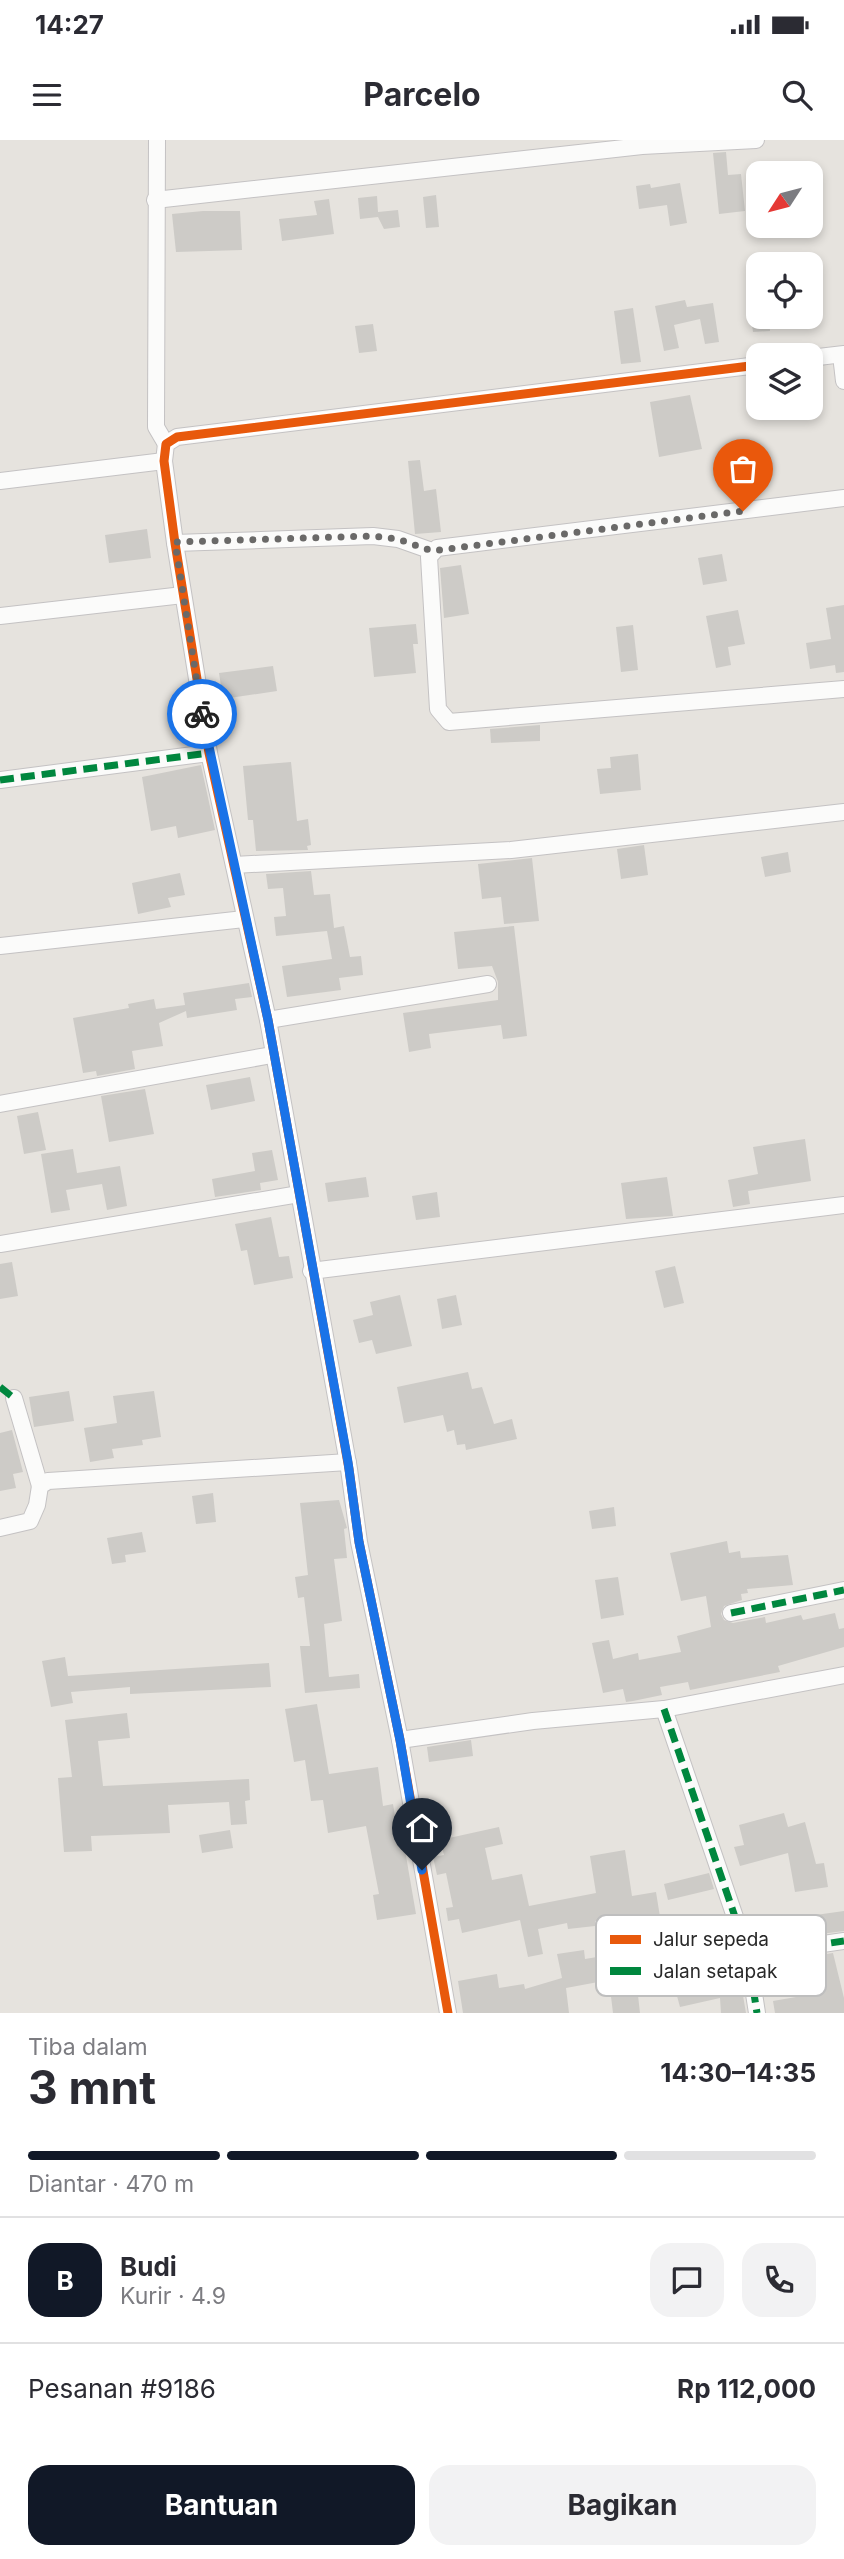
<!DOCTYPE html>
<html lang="id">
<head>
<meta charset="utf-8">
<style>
  body { margin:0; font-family:Inter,sans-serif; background:#f2f2f3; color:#2b2b33; height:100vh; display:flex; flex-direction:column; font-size:26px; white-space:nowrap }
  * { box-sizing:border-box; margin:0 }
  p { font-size:23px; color:#7c7c81 }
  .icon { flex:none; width:38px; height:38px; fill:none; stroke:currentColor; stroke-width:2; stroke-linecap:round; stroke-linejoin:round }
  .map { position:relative; height:1873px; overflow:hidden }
  .details { display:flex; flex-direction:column; background:#fff; flex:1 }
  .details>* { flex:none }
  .needle { width:46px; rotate:234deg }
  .fabs { position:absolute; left:746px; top:21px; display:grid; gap:14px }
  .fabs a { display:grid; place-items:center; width:77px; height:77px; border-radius:14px; background:#fff; box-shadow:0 4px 10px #0003; font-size:35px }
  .pin { position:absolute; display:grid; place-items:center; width:60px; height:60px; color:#fff; margin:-72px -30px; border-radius:50% 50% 50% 0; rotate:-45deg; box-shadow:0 0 7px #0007 }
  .pin .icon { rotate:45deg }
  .courier { position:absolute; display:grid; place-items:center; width:70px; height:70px; margin:-35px; border:5px solid #1a73e8; border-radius:50%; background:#fff; color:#222; box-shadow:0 2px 9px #0007 }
  .headline em { font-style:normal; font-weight:700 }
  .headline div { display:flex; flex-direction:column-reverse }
  .headline { display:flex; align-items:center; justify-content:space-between; height:119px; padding:0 28px }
  h1 { font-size:46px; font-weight:700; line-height:52px }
  .bar { display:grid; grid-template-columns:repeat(4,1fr); gap:10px 7px; align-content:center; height:84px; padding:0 28px }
  .bar i { height:9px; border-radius:5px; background:#e1e1e2 }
  .bar .selected { background:#111827 }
  .bar p { grid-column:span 4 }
  .line { display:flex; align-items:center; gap:18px; padding:0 28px; border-top:2px solid #e1e1e2 }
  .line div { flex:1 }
  .round { display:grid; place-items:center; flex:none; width:74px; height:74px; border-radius:21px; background:#f2f2f3 }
  .primary-button { display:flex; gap:14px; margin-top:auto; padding:14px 28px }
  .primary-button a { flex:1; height:80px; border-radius:21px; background:#111827; color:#fff; font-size:28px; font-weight:700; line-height:80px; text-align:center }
  .primary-button a+a { background:#f2f2f3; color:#2b2b33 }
  .status { display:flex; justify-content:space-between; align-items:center; height:49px; padding:0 35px; background:#fff; direction:ltr }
  .status svg { height:19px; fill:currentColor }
  header { display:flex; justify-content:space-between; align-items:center; height:91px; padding:0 28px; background:#fff; font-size:32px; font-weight:700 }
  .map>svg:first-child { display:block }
  .building { fill:#cdcbc7 }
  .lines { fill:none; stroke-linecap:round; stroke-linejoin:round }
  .street-casing { stroke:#c4c2c3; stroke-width:18 }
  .street { stroke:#fbfbfa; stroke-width:16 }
  .quiet { stroke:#00873e; stroke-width:7; stroke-dasharray:14 7; stroke-linecap:butt }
  .cycleway-casing { stroke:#fff; stroke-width:13 }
  .cycleway { stroke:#e8590c; stroke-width:9 }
  .done { stroke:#6a6968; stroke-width:7; stroke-dasharray:0 12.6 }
  .route { stroke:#1a73e8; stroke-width:9 }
  .key { fill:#fff; stroke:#bebebe; stroke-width:2 }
  .key-label { font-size:19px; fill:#282828 }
</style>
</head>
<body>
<div class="status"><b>14:27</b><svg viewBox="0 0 49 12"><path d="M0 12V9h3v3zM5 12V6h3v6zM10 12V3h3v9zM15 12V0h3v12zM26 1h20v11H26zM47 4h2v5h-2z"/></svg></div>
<header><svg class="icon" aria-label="menu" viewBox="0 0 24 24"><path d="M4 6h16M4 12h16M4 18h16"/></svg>Parcelo<svg class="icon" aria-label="search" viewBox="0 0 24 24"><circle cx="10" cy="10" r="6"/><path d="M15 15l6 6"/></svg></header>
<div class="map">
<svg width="844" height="1873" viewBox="0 0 844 1873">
  <rect width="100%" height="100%" fill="#e6e3de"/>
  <!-- building -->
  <g class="building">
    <polygon points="726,12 728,35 741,34 745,71 719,74 713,13"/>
    <polygon points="680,43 687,83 670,86 667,65 639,69 636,46 650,44 651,48"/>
    <polygon points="436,55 439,87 426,88 423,57"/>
    <polygon points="377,56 378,72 398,70 400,87 384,89 378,77 360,79 358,58"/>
    <polygon points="329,59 334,94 282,101 279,79 317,75 314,61"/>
    <polygon points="203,71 240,71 242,110 176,112 172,74"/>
    <polygon points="685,160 687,167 713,163 719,202 705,204 700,179 674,185 679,208 664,211 655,166"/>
    <polygon points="633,168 641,222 621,224 614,171"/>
    <polygon points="751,177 769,177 770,191 753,192"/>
    <polygon points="373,184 377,211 359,213 355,186"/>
    <polygon points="690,255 702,309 659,317 650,262"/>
    <polygon points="420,320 424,351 436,349 441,392 415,394 408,321"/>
    <polygon points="147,389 151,418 109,423 105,395"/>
    <polygon points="722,414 727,441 703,445 698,418"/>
    <polygon points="461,425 469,474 444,478 440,428"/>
    <polygon points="844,465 844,532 836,533 835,525 810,529 806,503 831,499 826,468"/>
    <polygon points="738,470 745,504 728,507 731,525 716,528 706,476"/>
    <polygon points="416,484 418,504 413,504 416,533 374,537 369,488"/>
    <polygon points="633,485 638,530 621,532 616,487"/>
    <polygon points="273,526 277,551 223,559 219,533"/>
    <polygon points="540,585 540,601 491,603 490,589"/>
    <polygon points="638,614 641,650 600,654 597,629 611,628 610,617"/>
    <polygon points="291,622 297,681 308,679 311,705 307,706 308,710 256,711 253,680 248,680 243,626"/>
    <polygon points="201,625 215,690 178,698 176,686 151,691 142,637"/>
    <polygon points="644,705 648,735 621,739 617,709"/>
    <polygon points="788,712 791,732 765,737 761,717"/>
    <polygon points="532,718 539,781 504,784 501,757 482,759 478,724"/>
    <polygon points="311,731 314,755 330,754 334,788 344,786 350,817 361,816 363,835 339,838 341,850 287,857 282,826 332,819 327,791 276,796 274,777 286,776 283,748 268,749 266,734"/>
    <polygon points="180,733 185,755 168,758 171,767 138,774 132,743"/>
    <polygon points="514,786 527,896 503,899 501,885 429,894 431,908 409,912 403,873 498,860 498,842 492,826 458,829 454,792"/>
    <polygon points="249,843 252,857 235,859 237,870 187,878 186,871 159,883 163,906 132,911 135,929 97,936 96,931 83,933 73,878 129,868 128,864 154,859 156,869 185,865 183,853"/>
    <polygon points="250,937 255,961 211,970 206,945"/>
    <polygon points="145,949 154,994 109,1002 101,956"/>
    <polygon points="38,972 46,1010 24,1014 17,976"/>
    <polygon points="805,999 811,1041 748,1051 750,1064 733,1067 728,1040 758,1034 753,1007"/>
    <polygon points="73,1009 77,1033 120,1026 127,1066 107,1070 102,1044 66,1050 70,1070 51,1073 41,1014"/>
    <polygon points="272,1010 278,1040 260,1043 261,1050 215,1057 212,1039 255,1031 252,1013"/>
    <polygon points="366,1037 369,1057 328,1062 325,1043"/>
    <polygon points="667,1037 673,1076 626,1079 621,1043"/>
    <polygon points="437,1052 440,1077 416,1080 412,1056"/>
    <polygon points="271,1077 279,1117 289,1116 293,1138 254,1145 247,1110 241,1111 235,1084"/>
    <polygon points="12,1122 18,1156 0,1159 0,1124"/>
    <polygon points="675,1126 684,1163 664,1168 655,1131"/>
    <polygon points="400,1155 412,1206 376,1214 372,1200 359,1203 353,1180 373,1175 370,1162"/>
    <polygon points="456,1155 462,1185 442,1189 437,1159"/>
    <polygon points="468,1232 472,1249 482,1247 494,1284 512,1279 517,1299 466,1310 465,1304 457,1305 454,1290 447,1292 443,1275 404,1283 397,1247"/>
    <polygon points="69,1251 74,1281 34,1287 29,1257"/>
    <polygon points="154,1251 161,1297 142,1300 143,1305 112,1309 114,1318 90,1322 84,1288 117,1283 113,1256"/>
    <polygon points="12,1290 23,1332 13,1334 16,1348 0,1351 0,1293"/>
    <polygon points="213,1353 216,1382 196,1384 192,1356"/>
    <polygon points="339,1360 347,1388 344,1389 347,1418 334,1419 342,1481 324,1484 329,1537 359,1534 360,1548 305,1553 300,1506 310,1506 304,1457 298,1458 295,1437 308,1435 300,1363"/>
    <polygon points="614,1367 616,1386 592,1389 589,1371"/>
    <polygon points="142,1392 146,1412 125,1415 126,1422 112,1424 107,1398"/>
    <polygon points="727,1401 729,1413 740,1411 741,1418 788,1415 793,1445 747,1449 748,1453 741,1454 742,1460 724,1466 721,1474 724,1480 733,1483 765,1477 766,1483 801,1475 803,1480 835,1473 839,1489 844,1488 844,1507 778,1526 780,1532 690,1550 688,1542 660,1547 662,1555 633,1561 626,1562 623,1549 603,1553 592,1503 609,1500 613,1519 638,1513 639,1520 681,1512 677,1496 711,1487 706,1456 681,1461 670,1413"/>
    <polygon points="618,1437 624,1475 601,1479 595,1440"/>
    <polygon points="65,1517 68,1536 269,1523 271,1547 130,1554 130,1547 71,1552 73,1563 51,1567 42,1521"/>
    <polygon points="317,1564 329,1634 378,1627 383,1666 393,1664 397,1688 401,1687 416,1774 377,1780 373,1755 379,1754 366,1686 328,1693 323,1660 311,1661 305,1620 294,1622 285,1569"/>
    <polygon points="127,1573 130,1598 98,1601 103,1646 249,1639 250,1660 245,1661 247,1684 231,1685 229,1662 168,1665 170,1693 91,1696 92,1711 64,1712 58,1638 72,1637 65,1580"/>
    <polygon points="471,1600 473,1616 429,1622 427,1607"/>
    <polygon points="784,1673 788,1687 805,1682 816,1724 824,1723 828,1747 795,1752 788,1713 740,1726 734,1707 744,1705 739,1685"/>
    <polygon points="499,1687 503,1704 485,1708 492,1740 522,1734 529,1766 596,1753 590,1716 625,1710 632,1756 656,1752 669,1833 636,1838 640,1873 613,1873 609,1840 566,1848 569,1873 463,1873 458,1841 497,1834 499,1848 524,1844 525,1849 562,1838 557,1814 584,1810 585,1819 627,1812 620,1777 595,1781 595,1786 568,1789 567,1783 538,1789 543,1814 528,1817 520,1780 462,1793 459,1779 448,1781 446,1768 453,1767 446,1733 437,1735 433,1717 444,1715 440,1700"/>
    <polygon points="230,1690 233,1708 202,1713 199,1695"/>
    <polygon points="709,1733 714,1749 668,1760 664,1744"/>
    <polygon points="844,1771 844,1791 790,1798 787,1779"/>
    <polygon points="735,1809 746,1873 721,1873 720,1858 680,1867 674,1845 707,1838 703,1815"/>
    <polygon points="833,1813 844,1858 844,1873 775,1873 773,1861 796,1857 791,1827 795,1826 793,1819"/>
  </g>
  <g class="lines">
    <defs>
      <g id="street">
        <polyline points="157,0 156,287 166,304"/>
        <polyline points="155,60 642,6 756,0"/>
        <polyline points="841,215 844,241"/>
        <polyline points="810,218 844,214"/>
        <polyline points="0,341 164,321"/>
        <polyline points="844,358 437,408 429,417 438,569 449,582 844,549"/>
        <polyline points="175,403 373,396 398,399 432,411"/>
        <polyline points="0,476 183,455"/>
        <polyline points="0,640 209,613"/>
        <polyline points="234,725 511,710 844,672"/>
        <polyline points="0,806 244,779"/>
        <polyline points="268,880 488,844"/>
        <polyline points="0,964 272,915"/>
        <polyline points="0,1104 299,1054"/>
        <polyline points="311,1131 844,1065"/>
        <polyline points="14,1258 40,1346"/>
        <polyline points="0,1388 30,1381 37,1365 40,1346 48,1341 348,1322"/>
        <polyline points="731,1473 844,1450"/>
        <polyline points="664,1569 748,1815 757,1873"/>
        <polyline points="400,1600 533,1581 664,1569 844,1535"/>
        <polyline points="748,1815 844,1801"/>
        <polyline points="448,1873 400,1600 359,1402 349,1329 268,880 209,613 175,403 164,321 166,304 177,297 758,225"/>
      </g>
    </defs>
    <!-- street casing -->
    <use href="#street" class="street-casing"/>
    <!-- street -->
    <use href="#street" class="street"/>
    <!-- quiet -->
    <g class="quiet">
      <polyline points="0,640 209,613"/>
      <polyline points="0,1247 14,1258"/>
      <polyline points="731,1473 844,1450"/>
      <polyline points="664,1569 748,1815 757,1873"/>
      <polyline points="748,1815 844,1801"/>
    </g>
    <defs>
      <polyline id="cycleway" points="448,1873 400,1600 359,1402 349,1329 268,880 209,613 175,403 164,321 166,304 177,297 758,225"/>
    </defs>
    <!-- cycleway casing -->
    <use href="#cycleway" class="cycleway-casing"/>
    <!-- cycleway -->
    <use href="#cycleway" class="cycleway"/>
  </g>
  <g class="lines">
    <!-- done -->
    <polyline class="done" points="202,574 175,402 373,396 398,399 432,411 743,371"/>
    <!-- route -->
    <polyline class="route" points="202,574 268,880 348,1322 359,1402 400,1600 422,1730"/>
  </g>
  <!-- legend -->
  <rect x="596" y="1775" width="230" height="81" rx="10" class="key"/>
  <rect x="610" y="1795" width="31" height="9" fill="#e8590c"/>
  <rect x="610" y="1827" width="31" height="8" fill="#00873e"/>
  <g class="key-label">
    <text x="653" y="1806">Jalur sepeda</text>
    <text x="653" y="1838">Jalan setapak</text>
  </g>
</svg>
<div class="fabs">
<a><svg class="needle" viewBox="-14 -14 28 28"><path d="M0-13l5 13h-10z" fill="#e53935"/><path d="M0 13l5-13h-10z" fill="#7c7c81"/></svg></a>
<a><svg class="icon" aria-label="locate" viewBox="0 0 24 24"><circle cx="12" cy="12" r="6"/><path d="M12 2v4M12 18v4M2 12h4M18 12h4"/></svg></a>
<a><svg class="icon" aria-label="layers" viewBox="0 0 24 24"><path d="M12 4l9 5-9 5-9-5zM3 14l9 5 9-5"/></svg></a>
</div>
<div class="pin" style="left:743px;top:371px;background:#ea580c"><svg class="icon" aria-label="bag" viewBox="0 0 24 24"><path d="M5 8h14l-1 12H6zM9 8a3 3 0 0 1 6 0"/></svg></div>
<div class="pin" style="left:422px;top:1730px;background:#1f2937"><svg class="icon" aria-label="home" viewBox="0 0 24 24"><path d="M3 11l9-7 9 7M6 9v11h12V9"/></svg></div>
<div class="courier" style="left:202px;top:574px"><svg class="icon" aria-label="bike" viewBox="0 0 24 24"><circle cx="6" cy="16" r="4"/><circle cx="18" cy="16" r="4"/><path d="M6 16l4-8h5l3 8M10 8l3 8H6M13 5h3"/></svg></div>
</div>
<section class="details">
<div class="headline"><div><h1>3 mnt</h1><p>Tiba dalam</p></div><em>14:30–14:35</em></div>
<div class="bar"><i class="selected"></i><i class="selected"></i><i class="selected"></i><i></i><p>Diantar · 470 m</p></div>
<div class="line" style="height:126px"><b class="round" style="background:#111827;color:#fff">B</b><div><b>Budi</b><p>Kurir · 4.9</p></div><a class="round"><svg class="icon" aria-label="chat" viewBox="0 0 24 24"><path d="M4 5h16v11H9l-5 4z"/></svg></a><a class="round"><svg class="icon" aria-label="phone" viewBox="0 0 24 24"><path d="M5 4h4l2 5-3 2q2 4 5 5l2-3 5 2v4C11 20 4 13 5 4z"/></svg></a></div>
<div class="line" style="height:91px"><div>Pesanan #9186</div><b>Rp 112,000</b></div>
<div class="primary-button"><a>Bantuan</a><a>Bagikan</a></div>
</section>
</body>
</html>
